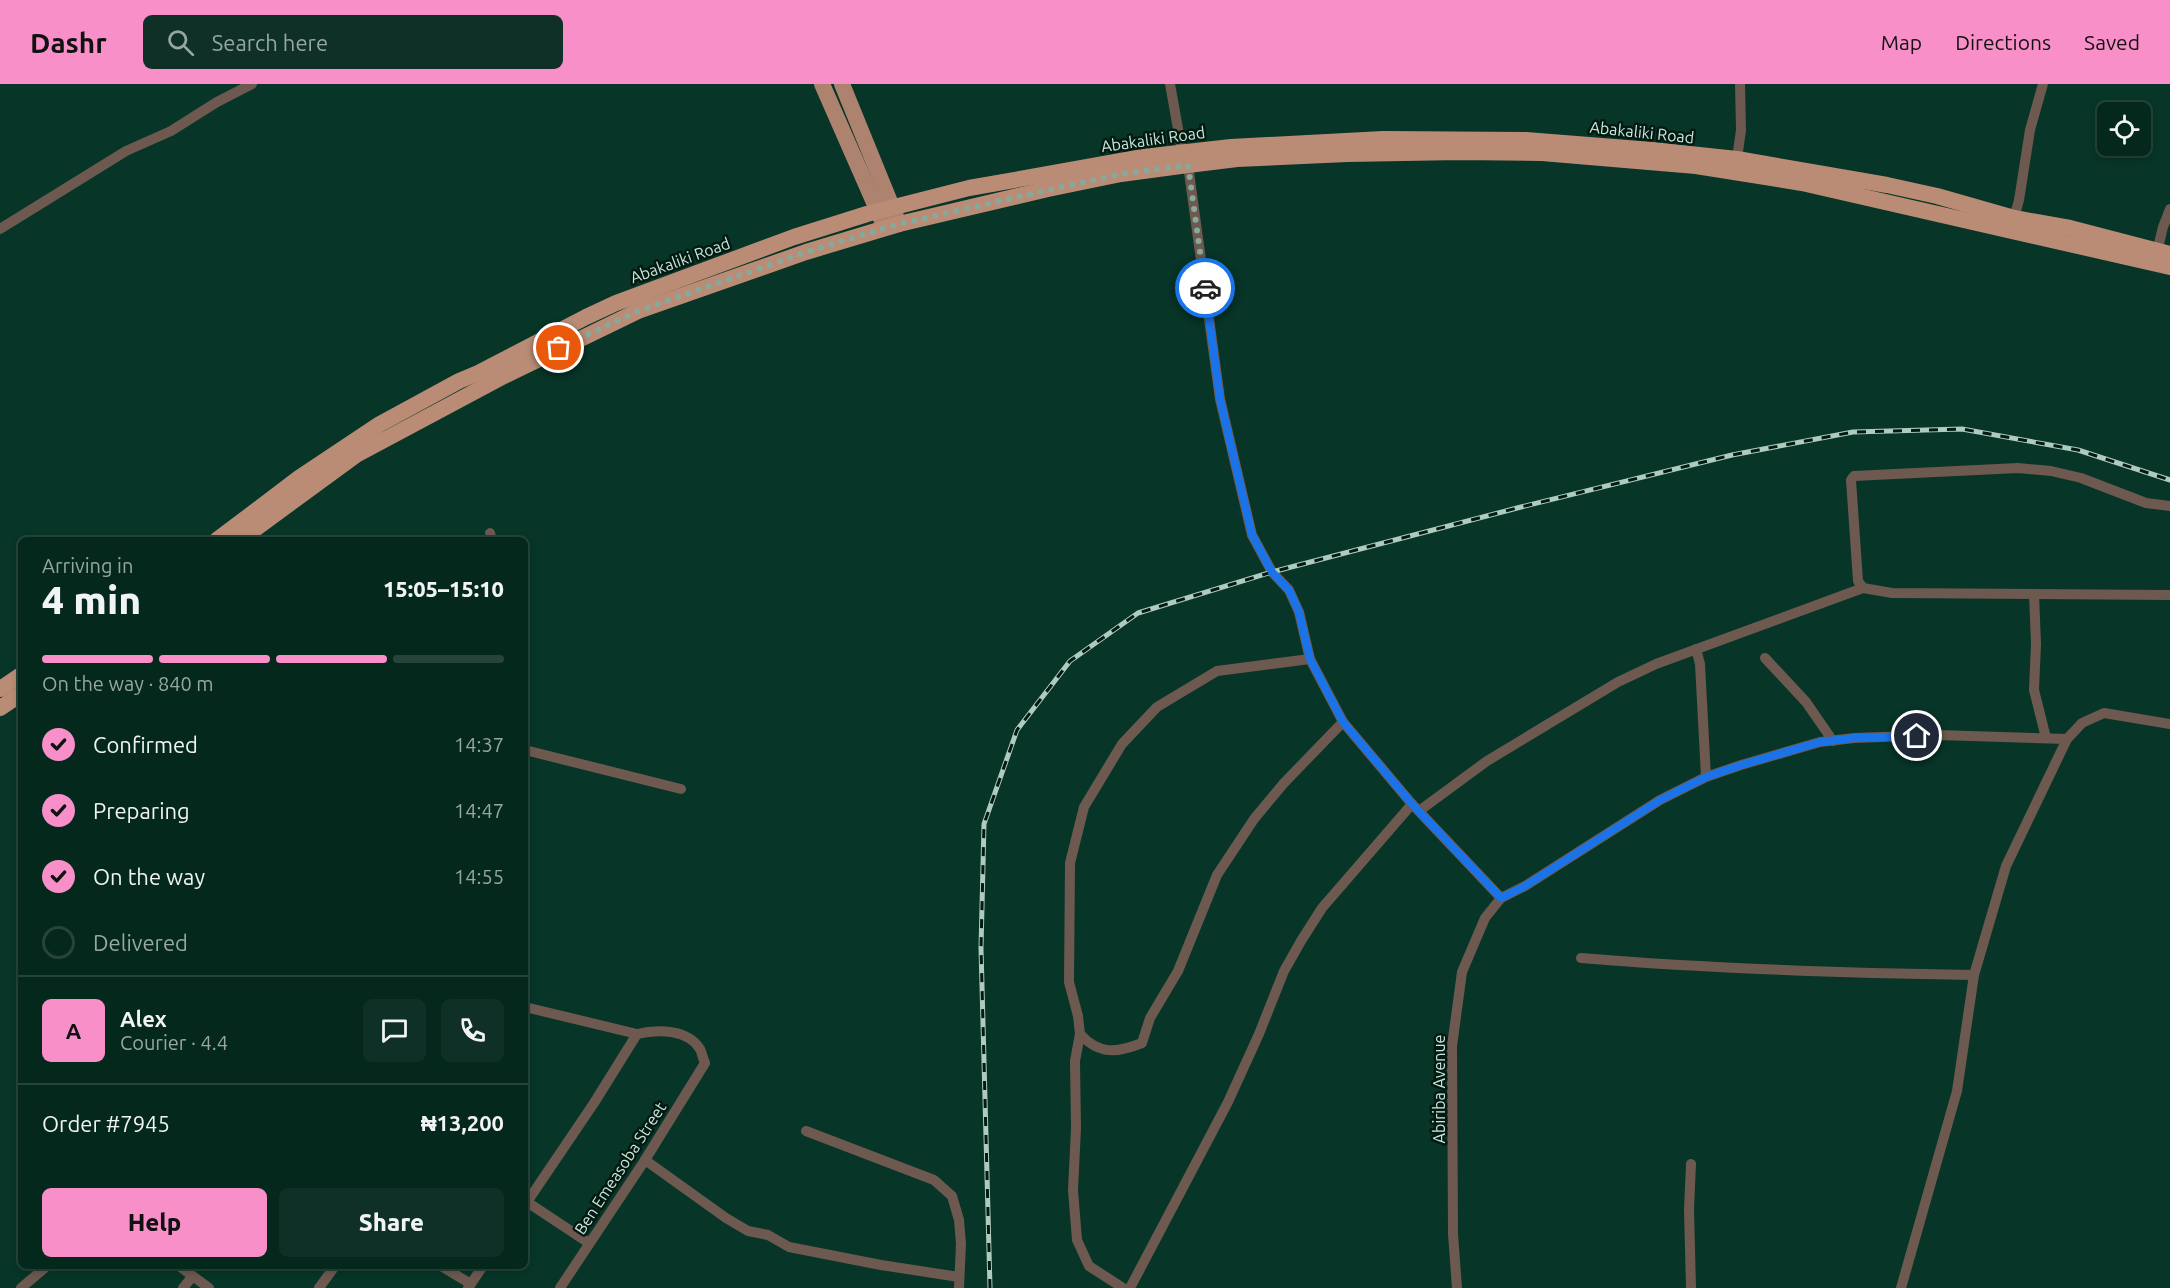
<!DOCTYPE html>
<html lang="en">
<head>
<meta charset="utf-8">
<style>
  body { margin:0; font-family:Ubuntu,sans-serif; background:#0e3026; color:#f1f3f6; height:100vh; display:flex; flex-direction:column; font-size:22px; white-space:nowrap }
  * { box-sizing:border-box; margin:0 }
  p { font-size:20px; color:#97a6a4 }
  .icon { flex:none; width:33px; height:33px; fill:none; stroke:currentColor; stroke-width:2; stroke-linecap:round; stroke-linejoin:round }
  .map { position:relative; flex:1; overflow:hidden }
  .drawer { position:absolute; left:18px; top:453px; width:510px; height:732px; display:flex; flex-direction:column; background:#05281d; border-radius:9px; box-shadow:0 3px 9px #0003,0 0 0 2px #26443b }
  .drawer>* { flex:none }
  .controls { position:absolute; left:2097px; top:18px; display:grid; gap:12px }
  .controls a { display:grid; place-items:center; width:54px; height:54px; border-radius:9px; background:#05281d; box-shadow:0 3px 9px #0003,0 0 0 2px #26443b; font-size:30px }
  .pin { position:absolute; display:grid; place-items:center; width:51px; height:51px; color:#fff; margin:-26px; border:3px solid #fff; border-radius:50%; box-shadow:0 2px 6px #0007 }
  .courier { position:absolute; display:grid; place-items:center; width:60px; height:60px; margin:-30px; border:4px solid #1a73e8; border-radius:50%; background:#fff; color:#222; box-shadow:0 2px 8px #0007 }
  .headline em { font-style:normal; font-weight:800 }
  .headline div { display:flex; flex-direction:column-reverse }
  .headline { display:flex; align-items:center; justify-content:space-between; height:102px; padding:0 24px }
  h1 { font-size:39px; font-weight:800; line-height:45px }
  .bar { display:grid; grid-template-columns:repeat(4,1fr); gap:9px 6px; align-content:center; height:72px; padding:0 24px }
  .bar i { height:8px; border-radius:4px; background:#26443b }
  .bar .current { background:#f98fc9 }
  .bar p { grid-column:span 4 }
  .line { display:flex; align-items:center; gap:15px; padding:0 24px; border-top:2px solid #26443b }
  .line div { flex:1 }
  .round { display:grid; place-items:center; flex:none; width:63px; height:63px; border-radius:9px; background:#0e3026 }
  ol { padding:0 24px; list-style:none }
  li { display:flex; align-items:center; gap:18px; height:66px }
  li p { margin-inline-start:auto }
  li .icon { padding:6px; border-radius:50%; background:#f98fc9; color:#111; stroke-width:4 }
  li:last-child { color:#97a6a4 }
  li i { width:33px; height:33px; border:3px solid #26443b; border-radius:50% }
  .primary-button { display:flex; gap:12px; margin-top:auto; padding:12px 24px }
  .primary-button a { flex:1; height:69px; border-radius:9px; background:#f98fc9; color:#111; font-size:24px; font-weight:800; line-height:69px; text-align:center }
  .primary-button a+a { background:#0e3026; color:#f1f3f6 }
  header { display:flex; align-items:center; gap:36px; box-sizing:border-box; height:84px; padding:0 30px; background:#f98fc9; color:#111 }
  header strong { font-size:28px }
  nav { display:flex; gap:33px; margin-inline-start:auto; font-size:21px }
  .search { width:420px; height:54px; background:#0e3026; display:flex; align-items:center; gap:15px; box-sizing:border-box; padding:0 21px; border-radius:9px; color:#97a6a4; font-size:22px }
  .map>svg:first-child { display:block }
  .lines { fill:none; stroke-linecap:round; stroke-linejoin:round }
  .minor { stroke:#6d594f; stroke-width:10 }
  .primary { stroke:#ad836f; stroke-width:16 }
  .trunk { stroke:#ba8c76; stroke-width:16 }
  .rail-casing { stroke:#adccbf; stroke-width:5 }
  .rail { stroke:#031a12; stroke-width:3; stroke-dasharray:9; stroke-linecap:butt }
  .done { stroke:#86a99b; stroke-width:6; stroke-dasharray:0 10.8 }
  .route { stroke:#1a73e8; stroke-width:8 }
  .labels { text-anchor:middle; stroke-width:5; stroke-linejoin:round; paint-order:stroke }
  .street-label { font-size:16px; fill:#cae7da; stroke:#031a12 }
</style>
</head>
<body>
<header>
<strong>Dashr</strong>
<div class="search"><svg class="icon" aria-label="search" viewBox="0 0 24 24"><circle cx="10" cy="10" r="6"/><path d="M15 15l6 6"/></svg>Search here</div>
<nav><a>Map</a><a>Directions</a><a>Saved</a></nav>
</header>
<div class="map">
<svg width="2170" height="1204" viewBox="0 0 2170 1204">
  <rect width="100%" height="100%" fill="#073527"/>
  <g class="lines">
    <!-- minor -->
    <g class="minor">
      <polyline points="1170,0 1182,67"/>
      <polyline points="1737,75 1741,46 1740,0"/>
      <polyline points="1188,81 1220,315 1252,451 1272,488 1289,506 1299,528 1310,575 1343,638 1412,720 1501,814"/>
      <polyline points="2014,134 2019,116 2030,46 2043,0"/>
      <polyline points="0,145 126,67 171,47 217,18 252,0"/>
      <polyline points="2157,168 2163,143 2170,125"/>
      <polyline points="2170,422 2146,419 2081,394 2051,387 2018,384 1854,392 1851,396 1858,497 1863,504 1892,509 2170,511"/>
      <polyline points="490,449 492,456"/>
      <polyline points="2034,510 2036,560 2034,606 2046,654"/>
      <polyline points="1696,565 1700,580 1706,693"/>
      <polyline points="1765,574 1806,618 1833,657"/>
      <polyline points="525,666 681,705"/>
      <polyline points="1419,727 1487,677 1618,598 1656,580 1863,504"/>
      <path d="M1581,874c131,11 262,15 393,17"/>
      <path d="M525,923l112,27c20,-5 51,-5 63,15 2,4 3,10 5,14l-60,97 -85,128"/>
      <path d="M1080,950c19,21 37,19 62,9l8,-25 28,-47 39,-96 37,-56 30,-36 59,-61"/>
      <polyline points="806,1047 934,1096 952,1112 959,1136 961,1160 959,1204"/>
      <polyline points="645,1076 726,1134 748,1147 768,1151 789,1163 881,1181 959,1193"/>
      <polyline points="527,1118 589,1159"/>
      <polyline points="525,1121 594,1019 637,950"/>
      <polyline points="179,1182 209,1204"/>
      <polyline points="441,1182 471,1200"/>
      <polyline points="21,1204 47,1182"/>
      <polyline points="183,1204 192,1193"/>
      <polyline points="319,1204 335,1182"/>
      <polyline points="468,1204 483,1182"/>
      <polyline points="1123,1204 1089,1182 1077,1156 1073,1106 1076,1044 1075,977 1080,950 1078,932 1069,898 1070,779 1084,723 1122,660 1157,623 1217,587 1310,575"/>
      <polyline points="1130,1204 1228,1018 1259,950 1284,887 1301,857 1322,824 1412,720"/>
      <polyline points="1457,1204 1453,1150 1452,962 1462,888 1485,834 1501,814 1525,802 1660,716 1706,693 1741,681 1820,658 1854,654 1938,651 2067,655 2082,639 2104,629 2170,640"/>
      <polyline points="1691,1204 1689,1125 1691,1080"/>
      <polyline points="1901,1204 1957,1007 1974,891 2006,782 2067,655"/>
    </g>
    <!-- primary -->
    <g class="primary">
      <polyline points="822,0 883,139"/>
      <polyline points="842,0 899,140"/>
    </g>
    <!-- trunk -->
    <g class="trunk">
      <polyline points="217,456 299,394 380,340 459,297 478,289 586,233 616,219 794,153 867,130 969,104 1143,73 1231,63 1383,55 1526,56 1652,66 1737,75 1887,101 1937,112 2014,134 2070,144 2170,170"/>
      <polyline points="240,456 356,371 504,292 638,227 806,168 899,140 1048,105 1121,90 1188,81 1237,75 1347,70 1460,68 1542,69 1696,82 1802,99 2170,183"/>
      <polyline points="0,605 21,591"/>
      <polyline points="0,624 21,610"/>
    </g>
    <defs>
      <polyline id="rail" points="990,1204 981,864 984,740 1017,646 1070,577 1138,529 1272,488 1521,423 1732,371 1853,348 1962,345 2078,366 2170,396"/>
    </defs>
    <!-- rail casing -->
    <use href="#rail" class="rail-casing"/>
    <!-- rail -->
    <use href="#rail" class="rail"/>
  </g>
  <g class="lines">
    <!-- done -->
    <polyline class="done" points="559,264 638,227 806,168 899,140 1066,102 1121,90 1188,81 1205,204"/>
    <!-- route -->
    <polyline class="route" points="1205,204 1220,315 1252,451 1272,488 1289,506 1299,528 1310,575 1343,638 1412,720 1501,814 1525,802 1660,716 1706,693 1741,681 1820,658 1854,654 1917,652"/>
  </g>
  <g class="labels">
    <!-- street labels -->
    <g class="street-label">
      <text transform="translate(1642 48) rotate(6)" y="6">Abakaliki Road</text>
      <text transform="translate(1153 55) rotate(-8)" y="6">Abakaliki Road</text>
      <text transform="translate(680 176) rotate(-20)" y="6">Abakaliki Road</text>
      <text transform="translate(1439 1005) rotate(-90)" y="6">Abiriba Avenue</text>
      <text transform="translate(620 1084) rotate(-57)" y="6">Ben Emeasoba Street</text>
    </g>
  </g>
</svg>
<div class="controls">
<a><svg class="icon" aria-label="locate" viewBox="0 0 24 24"><circle cx="12" cy="12" r="6"/><path d="M12 2v4M12 18v4M2 12h4M18 12h4"/></svg></a>
</div>
<div class="pin" style="left:559px;top:264px;background:#ea580c"><svg class="icon" aria-label="bag" viewBox="0 0 24 24"><path d="M5 8h14l-1 12H6zM9 8a3 3 0 0 1 6 0"/></svg></div>
<div class="pin" style="left:1917px;top:652px;background:#1f2937"><svg class="icon" aria-label="home" viewBox="0 0 24 24"><path d="M3 11l9-7 9 7M6 9v11h12V9"/></svg></div>
<div class="courier" style="left:1205px;top:204px"><svg class="icon" aria-label="car" viewBox="0 0 24 24"><path d="M5 17H2v-5l4-1 3-4h7l3 4 3 1v5h-3M9 17h6M6 11h13"/><circle cx="7" cy="17" r="2"/><circle cx="17" cy="17" r="2"/></svg></div>
<section class="drawer">
<div class="headline"><div><h1>4 min</h1><p>Arriving in</p></div><em>15:05–15:10</em></div>
<div class="bar"><i class="current"></i><i class="current"></i><i class="current"></i><i></i><p>On the way · 840 m</p></div>
<ol>
<li><svg class="icon" aria-label="check" viewBox="0 0 24 24"><path d="M5 12l5 5 9-10"/></svg>Confirmed<p>14:37</p></li>
<li><svg class="icon" aria-label="check" viewBox="0 0 24 24"><path d="M5 12l5 5 9-10"/></svg>Preparing<p>14:47</p></li>
<li><svg class="icon" aria-label="check" viewBox="0 0 24 24"><path d="M5 12l5 5 9-10"/></svg>On the way<p>14:55</p></li>
<li><i></i>Delivered</li>
</ol>
<div class="line" style="height:108px"><b class="round" style="background:#f98fc9;color:#111">A</b><div><b>Alex</b><p>Courier · 4.4</p></div><a class="round"><svg class="icon" aria-label="chat" viewBox="0 0 24 24"><path d="M4 5h16v11H9l-5 4z"/></svg></a><a class="round"><svg class="icon" aria-label="phone" viewBox="0 0 24 24"><path d="M5 4h4l2 5-3 2q2 4 5 5l2-3 5 2v4C11 20 4 13 5 4z"/></svg></a></div>
<div class="line" style="height:78px"><div>Order #7945</div><b>₦13,200</b></div>
<div class="primary-button"><a>Help</a><a>Share</a></div>
</section>
</div>
</body>
</html>
